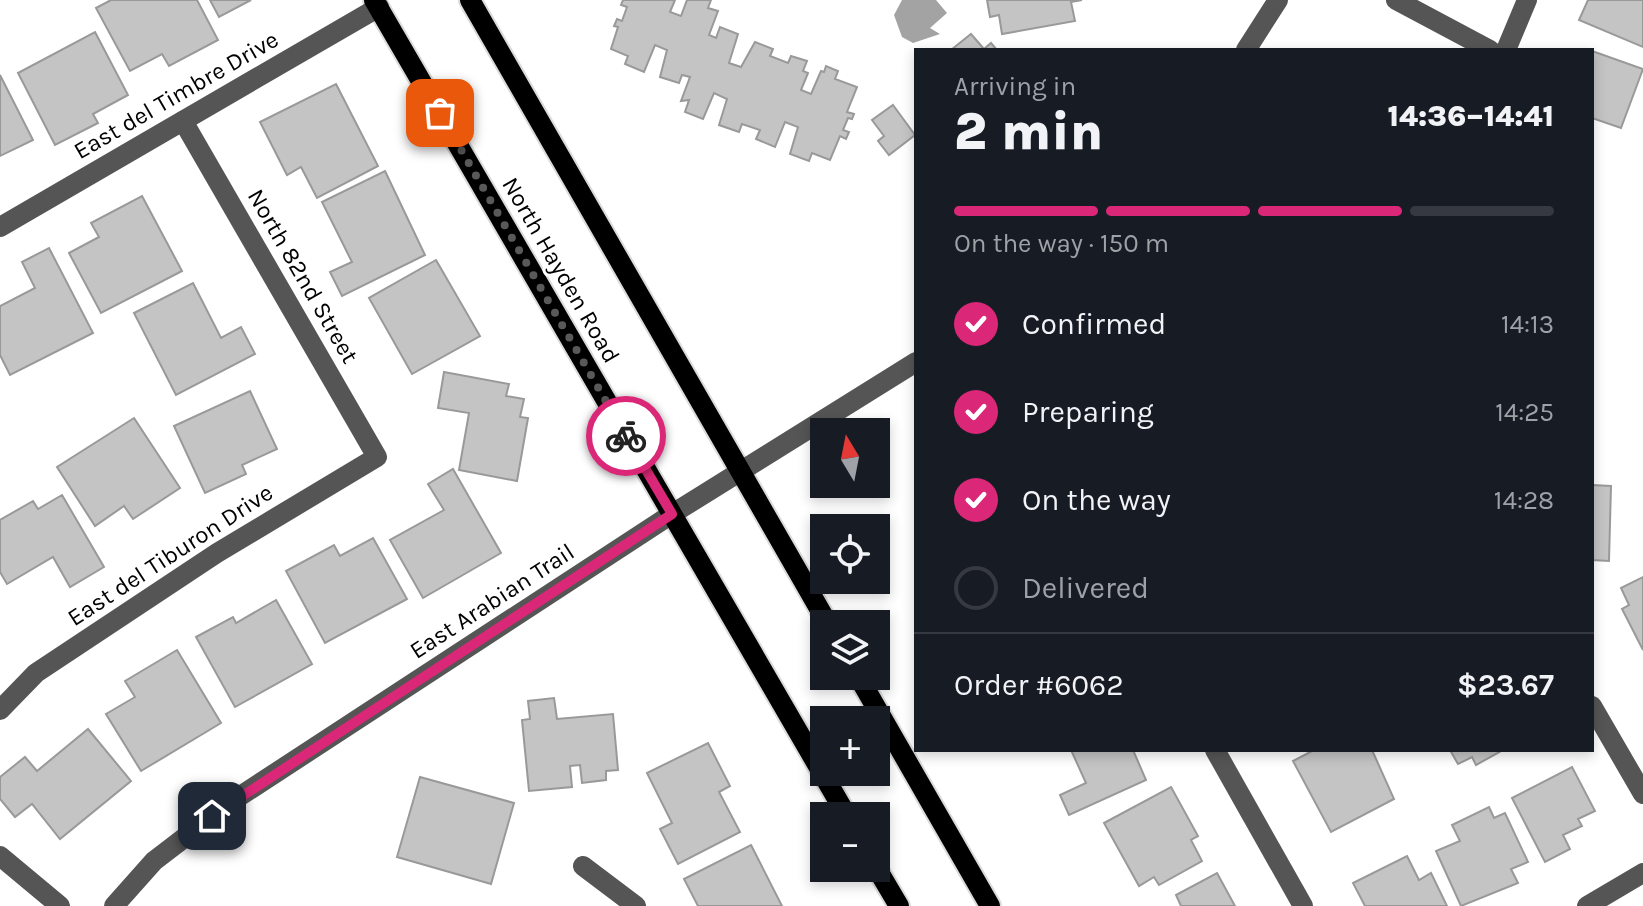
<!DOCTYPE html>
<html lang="en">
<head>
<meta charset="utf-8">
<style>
  body { margin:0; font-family:Karla,sans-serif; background:#20242c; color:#f1f3f6; height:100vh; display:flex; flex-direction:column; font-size:30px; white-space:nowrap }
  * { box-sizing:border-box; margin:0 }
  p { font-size:26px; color:#9ea1a6 }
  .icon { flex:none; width:44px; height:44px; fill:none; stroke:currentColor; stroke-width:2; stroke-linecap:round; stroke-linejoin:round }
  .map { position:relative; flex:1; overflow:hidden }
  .drawer { position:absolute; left:914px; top:48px; width:680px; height:704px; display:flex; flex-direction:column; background:#171b24; border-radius:0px; box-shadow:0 4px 12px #0003 }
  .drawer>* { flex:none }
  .needle { width:52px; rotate:350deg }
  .buttons { position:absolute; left:810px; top:418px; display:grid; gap:16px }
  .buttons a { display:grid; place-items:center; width:80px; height:80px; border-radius:0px; background:#171b24; box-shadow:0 4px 12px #0003; font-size:40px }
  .pin { position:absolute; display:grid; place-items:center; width:68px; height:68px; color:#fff; margin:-34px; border-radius:16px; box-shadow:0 4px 12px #0006 }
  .courier { position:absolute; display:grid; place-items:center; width:80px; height:80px; margin:-40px; border:6px solid #db2777; border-radius:50%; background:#fff; color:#222; box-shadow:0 2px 10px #0007 }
  .head em { font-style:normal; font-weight:800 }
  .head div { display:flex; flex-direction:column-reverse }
  .head { display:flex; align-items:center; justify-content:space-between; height:136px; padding:0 40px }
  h1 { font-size:52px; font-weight:800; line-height:60px }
  .bar { display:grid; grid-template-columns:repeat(4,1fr); gap:12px 8px; align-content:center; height:96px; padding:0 40px }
  .bar i { height:10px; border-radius:6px; background:#363941 }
  .bar .on { background:#db2777 }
  .bar p { grid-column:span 4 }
  .line { display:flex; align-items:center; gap:20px; padding:0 40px; border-top:2px solid #363941 }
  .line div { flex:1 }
  ol { padding:0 40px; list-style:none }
  li { display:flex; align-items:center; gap:24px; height:88px }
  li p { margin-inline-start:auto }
  li .icon { padding:8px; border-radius:50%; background:#db2777; color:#fff; stroke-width:4 }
  li:last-child { color:#9ea1a6 }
  li i { width:44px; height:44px; border:4px solid #363941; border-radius:50% }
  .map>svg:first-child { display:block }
  .water { fill:#a3a3a3 }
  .building { fill:#c4c4c4; stroke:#999; stroke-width:2 }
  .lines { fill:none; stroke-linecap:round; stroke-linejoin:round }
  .major-casing { stroke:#dbdbdb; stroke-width:24 }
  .minor { stroke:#555; stroke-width:20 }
  .major { stroke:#000; stroke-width:20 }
  .done { stroke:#595959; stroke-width:8; stroke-dasharray:0 14.4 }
  .route { stroke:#db2777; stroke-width:10 }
  .labels { text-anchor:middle; stroke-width:6; stroke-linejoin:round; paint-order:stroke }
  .street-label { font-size:24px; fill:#000; stroke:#fff }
</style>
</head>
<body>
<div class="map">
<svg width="1643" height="906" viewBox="0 0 1643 906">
  <rect width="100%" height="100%" fill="#fff"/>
  <!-- water -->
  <polygon class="water" points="902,0 936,0 947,13 930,28 940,34 913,43 902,37 894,15"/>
  <!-- building -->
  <g class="building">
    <polygon points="111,0 197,0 218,40 169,66 162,54 130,71 96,8"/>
    <polygon points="210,0 251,0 219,17"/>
    <polygon points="623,0 675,0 670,12 681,16 687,0 711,0 708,8 718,11 709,35 716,38 720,27 738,34 729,63 741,67 755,42 773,49 770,56 788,63 791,56 807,61 803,71 808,73 801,90 811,94 821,71 824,72 826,66 838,71 835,79 857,87 847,112 854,114 852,119 848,118 843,130 849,132 846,139 840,136 830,160 812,153 809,161 790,154 798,127 785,122 775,147 756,139 760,130 742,124 739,132 719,125 727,99 714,93 703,119 685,112 689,100 681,101 690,77 682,75 679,83 660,77 667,50 655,45 644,72 625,64 628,56 611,49 618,27 614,26 617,19 622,21 627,7 621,5"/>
    <polygon points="987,0 1082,0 1071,2 1075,21 1002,34 999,15 990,17"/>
    <polygon points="1588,0 1643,0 1643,47 1579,20"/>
    <polygon points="95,32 128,95 93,114 98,123 55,145 18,73"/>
    <polygon points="971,34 984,49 991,43 997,50 951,50"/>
    <polygon points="1592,51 1643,69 1621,128 1592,118"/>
    <polygon points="0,75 33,140 0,156"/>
    <polygon points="336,84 378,166 317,198 301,167 287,175 260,122"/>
    <polygon points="893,105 915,135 889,155 878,141 884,136 872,120"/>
    <polygon points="385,171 425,255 342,296 330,272 352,262 322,202"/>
    <polygon points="142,196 182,271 101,313 69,253 99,237 91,223"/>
    <polygon points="49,248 93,333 10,375 0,355 0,306 35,288 22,262"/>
    <polygon points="436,260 480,336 412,374 369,298"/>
    <polygon points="193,283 221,338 241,327 255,354 176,395 134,313"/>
    <polygon points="444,372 509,384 506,396 524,399 520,417 528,418 517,481 459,470 469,413 438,408"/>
    <polygon points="250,391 277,449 242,465 246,474 205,493 174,426"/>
    <polygon points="134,418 180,488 133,519 124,506 95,526 57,467"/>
    <polygon points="453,469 501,553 423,598 390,540 444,510 428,484"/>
    <polygon points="1592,485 1611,486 1609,561 1592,560"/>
    <polygon points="62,495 104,567 70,587 53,557 7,584 0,572 0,520 33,501 38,509"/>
    <polygon points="373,538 407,599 325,643 286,571 334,545 340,556"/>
    <polygon points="1643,577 1643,650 1622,609 1629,605 1621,588"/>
    <polygon points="276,600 312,664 235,707 196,637 233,617 236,623"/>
    <polygon points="177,650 221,723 141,771 106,714 135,697 125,681"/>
    <polygon points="554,698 557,719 613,714 618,770 606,771 606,780 582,783 580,765 570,766 572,787 529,791 522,720 530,719 528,701"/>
    <polygon points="88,729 131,781 60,839 32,804 15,817 0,799 0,777 25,757 37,771"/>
    <polygon points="708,743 730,786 719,792 740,832 678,864 660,829 672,823 647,773"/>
    <polygon points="1071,750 1133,750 1146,780 1069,815 1060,795 1086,783"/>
    <polygon points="1314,750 1372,750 1394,799 1331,832 1293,761"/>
    <polygon points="1450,750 1503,750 1476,765 1472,757 1458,764"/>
    <polygon points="1572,767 1595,811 1578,819 1582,826 1563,835 1570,849 1545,862 1512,798"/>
    <polygon points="420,777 514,803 491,884 397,857"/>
    <polygon points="1171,787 1198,836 1191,840 1202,861 1159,885 1154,877 1139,886 1104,823"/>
    <polygon points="1489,807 1494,818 1505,813 1528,862 1511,869 1518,883 1461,906 1436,851 1460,841 1452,825"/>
    <polygon points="751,845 782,906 698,906 684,879"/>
    <polygon points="1407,856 1419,880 1431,873 1447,906 1365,906 1353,883"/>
    <polygon points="1217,873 1235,906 1181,906 1176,895"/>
  </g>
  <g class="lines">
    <defs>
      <g id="major">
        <polyline points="374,0 847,816"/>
        <polyline points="470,0 828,624"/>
        <polyline points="858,676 990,906"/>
        <polyline points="876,867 899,906"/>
      </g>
    </defs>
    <!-- major casing -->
    <use href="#major" class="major-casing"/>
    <!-- minor -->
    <g class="minor">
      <polyline points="1396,0 1490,50"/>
      <polyline points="1246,50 1278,0"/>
      <polyline points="1506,50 1527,0"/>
      <polyline points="0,227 379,7"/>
      <polyline points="1592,706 1643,794"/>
      <polyline points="0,710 36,673 217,553 377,457 183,121"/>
      <polyline points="1215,750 1303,906"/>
      <polyline points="0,856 60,906"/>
      <polyline points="583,866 636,906"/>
      <polyline points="114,906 154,861 231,802 672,514 916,362"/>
      <polyline points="1587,906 1643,873"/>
    </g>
    <!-- major -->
    <use href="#major" class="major"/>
  </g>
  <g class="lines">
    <!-- done -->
    <polyline class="done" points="440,113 626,436"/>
    <!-- route -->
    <polyline class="route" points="212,816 672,514 626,436"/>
  </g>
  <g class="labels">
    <!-- street labels -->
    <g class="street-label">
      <text transform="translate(176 95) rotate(-30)" y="8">East del Timbre Drive</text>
      <text transform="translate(561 270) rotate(60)" y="8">North Hayden Road</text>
      <text transform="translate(303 276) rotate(60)" y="8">North 82nd Street</text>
      <text transform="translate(170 555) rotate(-33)" y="8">East del Tiburon Drive</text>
      <text transform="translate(492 601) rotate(-33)" y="8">East Arabian Trail</text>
    </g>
  </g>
</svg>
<div class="buttons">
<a><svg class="needle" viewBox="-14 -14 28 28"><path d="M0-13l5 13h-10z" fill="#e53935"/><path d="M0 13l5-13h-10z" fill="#9ea1a6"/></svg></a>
<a><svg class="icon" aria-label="locate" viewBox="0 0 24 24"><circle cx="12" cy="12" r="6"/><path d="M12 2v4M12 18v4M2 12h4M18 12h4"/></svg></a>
<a><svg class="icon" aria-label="layers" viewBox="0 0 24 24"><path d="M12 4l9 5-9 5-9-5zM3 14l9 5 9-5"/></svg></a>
<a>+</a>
<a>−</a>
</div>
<div class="pin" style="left:440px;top:113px;background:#ea580c"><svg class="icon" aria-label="bag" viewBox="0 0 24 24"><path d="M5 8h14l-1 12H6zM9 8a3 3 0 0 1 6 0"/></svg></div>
<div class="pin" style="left:212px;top:816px;background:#1f2937"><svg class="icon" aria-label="home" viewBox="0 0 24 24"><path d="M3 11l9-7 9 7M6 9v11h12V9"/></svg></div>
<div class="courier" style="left:626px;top:436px"><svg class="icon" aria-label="bike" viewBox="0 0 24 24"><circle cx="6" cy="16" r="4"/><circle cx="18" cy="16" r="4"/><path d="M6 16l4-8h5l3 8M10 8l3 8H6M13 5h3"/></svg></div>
<section class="drawer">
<div class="head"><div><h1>2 min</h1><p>Arriving in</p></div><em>14:36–14:41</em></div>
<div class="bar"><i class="on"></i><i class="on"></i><i class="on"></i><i></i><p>On the way · 150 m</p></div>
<ol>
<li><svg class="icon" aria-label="check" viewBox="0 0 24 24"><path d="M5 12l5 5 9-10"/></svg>Confirmed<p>14:13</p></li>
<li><svg class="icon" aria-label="check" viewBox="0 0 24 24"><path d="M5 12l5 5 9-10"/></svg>Preparing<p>14:25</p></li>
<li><svg class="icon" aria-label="check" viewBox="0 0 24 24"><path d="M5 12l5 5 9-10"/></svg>On the way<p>14:28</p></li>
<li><i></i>Delivered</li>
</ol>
<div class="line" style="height:104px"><div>Order #6062</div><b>$23.67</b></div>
</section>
</div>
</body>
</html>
